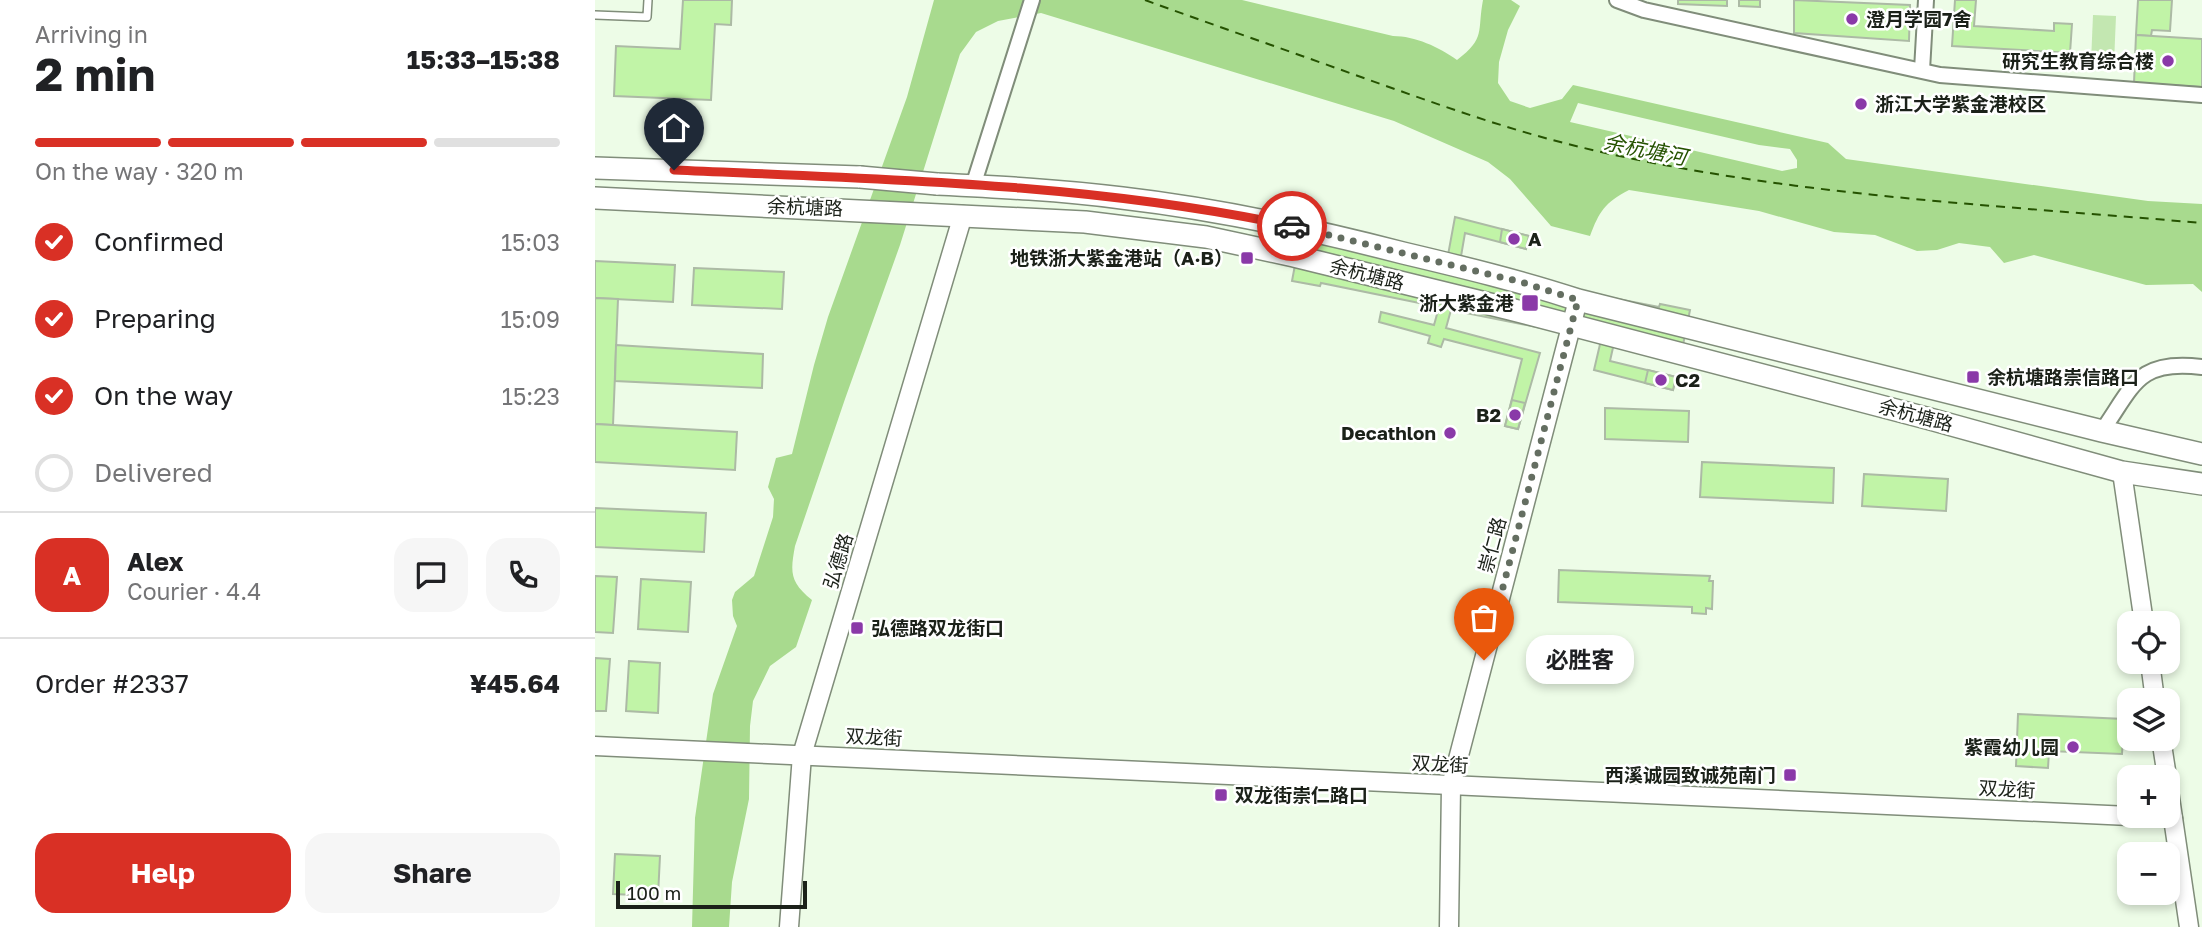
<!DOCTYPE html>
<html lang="en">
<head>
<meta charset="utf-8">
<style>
  body { margin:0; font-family:"Golos Text","Noto Sans SC",sans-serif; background:#f6f6f6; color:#202124; height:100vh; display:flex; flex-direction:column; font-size:26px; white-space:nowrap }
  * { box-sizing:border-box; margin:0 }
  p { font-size:23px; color:#757577 }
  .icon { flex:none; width:38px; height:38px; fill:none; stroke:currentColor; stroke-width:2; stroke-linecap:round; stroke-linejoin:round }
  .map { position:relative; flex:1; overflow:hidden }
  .drawer { display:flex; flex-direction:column; background:#fff; width:595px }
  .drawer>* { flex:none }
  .tools { position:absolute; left:1522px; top:611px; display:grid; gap:14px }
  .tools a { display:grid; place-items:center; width:63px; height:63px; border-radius:14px; background:#fff; box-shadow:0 4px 10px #0003; font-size:35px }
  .scale { position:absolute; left:21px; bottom:18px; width:191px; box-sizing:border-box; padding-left:7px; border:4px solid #1b2119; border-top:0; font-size:19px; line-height:24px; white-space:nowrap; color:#1b2119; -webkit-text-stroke:5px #fff; paint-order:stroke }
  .pin { position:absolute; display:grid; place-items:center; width:60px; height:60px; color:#fff; margin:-72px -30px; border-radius:50% 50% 50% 0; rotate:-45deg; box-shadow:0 0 7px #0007 }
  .pin .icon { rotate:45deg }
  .courier { position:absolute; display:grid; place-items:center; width:70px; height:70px; margin:-35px; border:5px solid #d93025; border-radius:50%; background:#fff; color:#222; box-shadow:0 2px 9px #0007 }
  .bubble { position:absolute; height:49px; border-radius:21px; background:#fff; box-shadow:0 4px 10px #0003; font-size:23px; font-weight:700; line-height:49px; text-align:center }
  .head em { font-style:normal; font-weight:700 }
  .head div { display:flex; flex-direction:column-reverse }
  .head { display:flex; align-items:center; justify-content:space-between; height:119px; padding:0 35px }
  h1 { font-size:46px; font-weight:700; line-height:52px }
  .bar { display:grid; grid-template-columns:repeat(4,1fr); gap:10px 7px; align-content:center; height:84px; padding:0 35px }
  .bar i { height:9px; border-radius:5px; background:#e0e0e0 }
  .bar .selected { background:#d93025 }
  .bar p { grid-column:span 4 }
  .line { display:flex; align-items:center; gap:18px; padding:0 35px; border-top:2px solid #e0e0e0 }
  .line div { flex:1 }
  .round { display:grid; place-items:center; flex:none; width:74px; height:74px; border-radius:21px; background:#f6f6f6 }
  ol { padding:0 35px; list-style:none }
  li { display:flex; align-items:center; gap:21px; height:77px }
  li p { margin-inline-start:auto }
  li .icon { padding:7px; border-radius:50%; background:#d93025; color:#fff; stroke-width:4 }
  li:last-child { color:#757577 }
  li i { width:38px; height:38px; border:4px solid #e0e0e0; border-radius:50% }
  .action { display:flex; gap:14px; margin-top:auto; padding:14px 35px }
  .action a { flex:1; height:80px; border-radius:21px; background:#d93025; color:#fff; font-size:28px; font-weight:700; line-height:80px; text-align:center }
  .action a+a { background:#f6f6f6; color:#202124 }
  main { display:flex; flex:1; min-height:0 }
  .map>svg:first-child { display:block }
  .green { fill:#c3e7b1 }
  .water { fill:#a8da8e; fill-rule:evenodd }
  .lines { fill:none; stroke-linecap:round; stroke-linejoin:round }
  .ferry { stroke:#255200; stroke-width:2; stroke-dasharray:9 7; stroke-linecap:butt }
  .building { fill:#c1f4a7; stroke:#acbaa5; stroke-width:2 }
  .service-casing { stroke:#808d7a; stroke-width:10 }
  .minor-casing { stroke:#808d7a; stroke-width:18 }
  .tertiary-casing { stroke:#808d7a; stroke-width:21 }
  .primary-casing { stroke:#808d7a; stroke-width:24 }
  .service { stroke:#fff; stroke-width:7 }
  .minor { stroke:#fff; stroke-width:14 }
  .tertiary { stroke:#fff; stroke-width:18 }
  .primary { stroke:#fff; stroke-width:21 }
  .primary-bridge-casing { stroke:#808d7a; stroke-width:24; stroke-linecap:butt }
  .primary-bridge { stroke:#fff; stroke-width:21 }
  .done { stroke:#646e61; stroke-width:7; stroke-dasharray:0 12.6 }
  .route { stroke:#d93025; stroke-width:9 }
  .poi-dot { fill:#8a39a8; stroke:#fff; stroke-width:2.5 }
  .labels { text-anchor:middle; stroke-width:5; stroke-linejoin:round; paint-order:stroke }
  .poi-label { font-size:19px; font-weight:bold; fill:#1b2119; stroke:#fff; text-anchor:start }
  .street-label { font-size:19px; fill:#1b2119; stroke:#fff }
  .water-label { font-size:21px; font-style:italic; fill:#255200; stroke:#fff }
</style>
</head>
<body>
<main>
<section class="drawer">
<div class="head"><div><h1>2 min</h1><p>Arriving in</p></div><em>15:33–15:38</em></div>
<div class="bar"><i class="selected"></i><i class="selected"></i><i class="selected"></i><i></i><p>On the way · 320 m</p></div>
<ol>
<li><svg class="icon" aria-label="check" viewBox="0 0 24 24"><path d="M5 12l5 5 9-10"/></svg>Confirmed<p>15:03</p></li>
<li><svg class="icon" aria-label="check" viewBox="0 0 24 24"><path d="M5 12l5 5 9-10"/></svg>Preparing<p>15:09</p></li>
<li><svg class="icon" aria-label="check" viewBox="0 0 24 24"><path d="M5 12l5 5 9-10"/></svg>On the way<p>15:23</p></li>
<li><i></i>Delivered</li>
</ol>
<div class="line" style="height:126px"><b class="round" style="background:#d93025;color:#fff">A</b><div><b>Alex</b><p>Courier · 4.4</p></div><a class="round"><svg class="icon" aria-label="chat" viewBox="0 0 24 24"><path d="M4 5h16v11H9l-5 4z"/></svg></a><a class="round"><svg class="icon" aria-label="phone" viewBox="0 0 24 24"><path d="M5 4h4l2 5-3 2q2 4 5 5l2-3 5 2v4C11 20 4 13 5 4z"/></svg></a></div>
<div class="line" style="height:91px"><div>Order #2337</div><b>¥45.64</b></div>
<div class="action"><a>Help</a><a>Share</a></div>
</section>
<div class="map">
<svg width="1607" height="927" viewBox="0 0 1607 927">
  <rect width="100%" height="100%" fill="#edfce7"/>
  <!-- green -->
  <polygon class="green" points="1498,15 1521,16 1519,63 1496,62"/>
  <!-- water -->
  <path class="water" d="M339,0h308l151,36c22,0 46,11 64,24 29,-22 20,-28 26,-60h28l9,6 -12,24 -9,32 -1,21 12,18 20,7 32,-9 11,-14 255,58 18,16 302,42 54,3v88l-9,-8 -47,1 -112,-30 -30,8 -14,-16 -31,-4 -22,7 -20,1 -42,-16 -41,-3 -75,-21 -130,-21c-24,12 -30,22 -39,46l-39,-10 -41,-47 -22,-17 -94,-41 -353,-108 -43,8 -22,11 -16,22 -60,191 -55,154 -50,147c-5,27 -5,36 17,54l-16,47 -26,19 -17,35 -3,25 -1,73 -17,83 -3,45h-37l3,-109 18,-124 24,-68 -4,-10 -1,-16 3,-8 19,-16 19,-59 1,-18 -6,-12 8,-29 16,-4 22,-89 14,-48 79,-220zM983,103l181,42 31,4 7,11v8l-15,3 -212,-49z"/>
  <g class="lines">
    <!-- ferry -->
    <path class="ferry" d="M550,0c71,26 144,51 216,77 73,26 147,53 223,71 203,48 412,57 618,75"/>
  </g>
  <!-- building -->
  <g class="building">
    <polygon points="88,0 137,0 136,25 120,24 116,100 19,96 21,46 85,49"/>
    <polygon points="1083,0 1132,0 1132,6 1083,4"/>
    <polygon points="1144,0 1165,0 1165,7 1144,6"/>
    <polygon points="1199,0 1315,5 1314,41 1199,33"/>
    <polygon points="1360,0 1381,0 1379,26 1459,31 1459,23 1477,24 1475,53 1357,46"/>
    <polygon points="1543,0 1577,0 1575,31 1557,30 1556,36 1541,35"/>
    <polygon points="1541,35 1607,39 1607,87 1539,83"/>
    <polygon points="860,217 934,236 931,249 870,233 864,268 1064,307 1065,304 1095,310 1085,360 1019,343 1015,361 1081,377 1078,390 999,370 1006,340 856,310 851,328 945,353 923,429 910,426 927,359 849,339 846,347 833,343 835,336 784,322 786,312 839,325 844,307 726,283 725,286 697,281 706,233 851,266"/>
    <polygon points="907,229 934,236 931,249 905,242"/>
    <polygon points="0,261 80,265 78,302 0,298"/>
    <polygon points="99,268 189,272 187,309 97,305"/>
    <polygon points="0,298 23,299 18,425 0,424"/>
    <polygon points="21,345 168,354 167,388 20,381"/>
    <polygon points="1053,370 1081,377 1078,390 1050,383"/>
    <polygon points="917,400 930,403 923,429 910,426"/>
    <polygon points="1010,408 1094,411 1093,442 1010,439"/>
    <polygon points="0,424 142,432 140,470 0,462"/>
    <polygon points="1107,462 1239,468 1238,503 1105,497"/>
    <polygon points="1269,474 1353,479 1351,511 1267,506"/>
    <polygon points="0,508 111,513 109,552 0,547"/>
    <polygon points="964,570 1115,576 1114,581 1118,581 1117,609 1111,608 1111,614 1097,613 1097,607 963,602"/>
    <polygon points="0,576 22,577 18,633 0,632"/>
    <polygon points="46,579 96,582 93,632 43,629"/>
    <polygon points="0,658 15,659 11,711 0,711"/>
    <polygon points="34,661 65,663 63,713 31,711"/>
    <polygon points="1423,714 1529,719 1527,754 1454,751 1453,768 1421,766"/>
    <polygon points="20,854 65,856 63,896 18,894"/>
  </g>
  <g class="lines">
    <defs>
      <polyline id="service" points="0,15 52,17 53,0"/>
      <g id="minor">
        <polyline points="1022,0 1049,10 1345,75 1607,95"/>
        <polyline points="1327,70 1331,0"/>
        <polyline points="378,186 437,0"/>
        <path d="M1507,431c32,-46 36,-72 100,-64"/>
      </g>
      <g id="tertiary">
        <polyline points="1527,472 1549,623"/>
        <polyline points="1555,662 1560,700"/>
        <polyline points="1566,738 1572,777"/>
        <polyline points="0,746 1578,818"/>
        <polyline points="1573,784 1594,927"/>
        <polyline points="194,927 207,755 368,215"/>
        <polyline points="854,927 856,786 983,300"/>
      </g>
      <g id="primary">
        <polyline points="0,168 265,177"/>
        <path d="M342,184c62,3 123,6 185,14 95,11 188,31 281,55 59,14 117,28 175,47l524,131 100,23"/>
        <polyline points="0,198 490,222 611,237 699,256 915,309 1335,419 1527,472 1607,484"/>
      </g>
    </defs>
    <!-- service casing -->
    <use href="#service" class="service-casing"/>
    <!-- minor casing -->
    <use href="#minor" class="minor-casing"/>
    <!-- tertiary casing -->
    <use href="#tertiary" class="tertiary-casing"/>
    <!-- primary casing -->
    <use href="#primary" class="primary-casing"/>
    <!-- service -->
    <use href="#service" class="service"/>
    <!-- minor -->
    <use href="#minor" class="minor"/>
    <!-- tertiary -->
    <use href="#tertiary" class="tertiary"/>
    <!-- primary -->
    <use href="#primary" class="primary"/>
    <defs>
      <polyline id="primary-bridge" points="265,177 342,184"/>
    </defs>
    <!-- primary-bridge casing -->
    <use href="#primary-bridge" class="primary-bridge-casing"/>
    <!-- primary-bridge -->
    <use href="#primary-bridge" class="primary-bridge"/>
  </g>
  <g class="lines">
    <!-- done -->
    <polyline class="done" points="697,226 926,282 983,300 889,660"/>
    <!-- route -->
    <path class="route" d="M79,170c207,9 415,13 618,56"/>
  </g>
  <!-- markers -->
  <g class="poi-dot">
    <circle cx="1257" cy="19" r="7"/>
    <circle cx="1573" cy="61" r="7"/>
    <circle cx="1266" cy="104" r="7"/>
    <circle cx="919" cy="239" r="7"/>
    <rect x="645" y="251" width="14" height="14" rx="3.5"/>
    <rect x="926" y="294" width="18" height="18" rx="3.5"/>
    <rect x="1371" y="370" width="14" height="14" rx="3.5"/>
    <circle cx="1066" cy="380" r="7"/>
    <circle cx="920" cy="415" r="7"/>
    <circle cx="855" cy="433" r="7"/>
    <rect x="255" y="621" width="14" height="14" rx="3.5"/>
    <circle cx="1478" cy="747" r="7"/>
    <rect x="1188" y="768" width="14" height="14" rx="3.5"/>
    <rect x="619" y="788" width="14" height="14" rx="3.5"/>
  </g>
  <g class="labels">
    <!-- poi labels -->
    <g class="poi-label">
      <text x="1271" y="26">澄月学园7舍</text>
      <text x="1559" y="68" text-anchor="end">研究生教育综合楼</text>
      <text x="1280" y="111">浙江大学紫金港校区</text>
      <text x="933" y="246">A</text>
      <text x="638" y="265" text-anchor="end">地铁浙大紫金港站（A·B）</text>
      <text x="919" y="310" text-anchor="end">浙大紫金港</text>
      <text x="1392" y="384">余杭塘路崇信路口</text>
      <text x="1080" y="387">C2</text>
      <text x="906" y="422" text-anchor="end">B2</text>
      <text x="841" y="440" text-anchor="end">Decathlon</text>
      <text x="276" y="635">弘德路双龙街口</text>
      <text x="1464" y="754" text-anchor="end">紫霞幼儿园</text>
      <text x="1181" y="782" text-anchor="end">西溪诚园致诚苑南门</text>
      <text x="640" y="802">双龙街崇仁路口</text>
    </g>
    <!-- street labels -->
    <g class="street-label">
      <text transform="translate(210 207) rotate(2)" y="7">余杭塘路</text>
      <text transform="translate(772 274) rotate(14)" y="7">余杭塘路</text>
      <text transform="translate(1321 415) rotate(15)" y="7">余杭塘路</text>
      <text transform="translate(897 545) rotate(-75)" y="7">崇仁路</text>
      <text transform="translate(243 561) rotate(-73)" y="7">弘德路</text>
      <text transform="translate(279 737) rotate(3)" y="7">双龙街</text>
      <text transform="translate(845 764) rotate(3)" y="7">双龙街</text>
      <text transform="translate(1412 789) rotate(3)" y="7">双龙街</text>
    </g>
    <!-- water labels -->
    <g class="water-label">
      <text transform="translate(1050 150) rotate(11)" y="7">余杭塘河</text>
    </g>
  </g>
</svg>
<div class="tools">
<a><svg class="icon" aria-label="locate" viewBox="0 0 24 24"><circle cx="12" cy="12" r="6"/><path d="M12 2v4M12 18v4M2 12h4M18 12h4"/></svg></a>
<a><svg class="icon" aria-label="layers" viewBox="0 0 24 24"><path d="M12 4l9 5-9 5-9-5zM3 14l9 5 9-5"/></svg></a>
<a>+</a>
<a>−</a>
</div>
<div class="scale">100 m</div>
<div class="pin" style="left:889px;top:660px;background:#ea580c"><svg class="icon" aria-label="bag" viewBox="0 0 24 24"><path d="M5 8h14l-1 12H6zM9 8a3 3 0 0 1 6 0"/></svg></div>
<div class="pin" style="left:79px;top:170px;background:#1f2937"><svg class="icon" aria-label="home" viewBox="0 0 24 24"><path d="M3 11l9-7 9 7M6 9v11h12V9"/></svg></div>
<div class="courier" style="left:697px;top:226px"><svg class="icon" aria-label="car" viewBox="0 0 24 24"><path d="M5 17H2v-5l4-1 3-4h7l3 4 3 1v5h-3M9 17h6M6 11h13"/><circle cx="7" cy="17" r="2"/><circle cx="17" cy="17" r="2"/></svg></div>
<div class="bubble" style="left:931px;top:635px;width:108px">必胜客</div>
</div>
</main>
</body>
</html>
